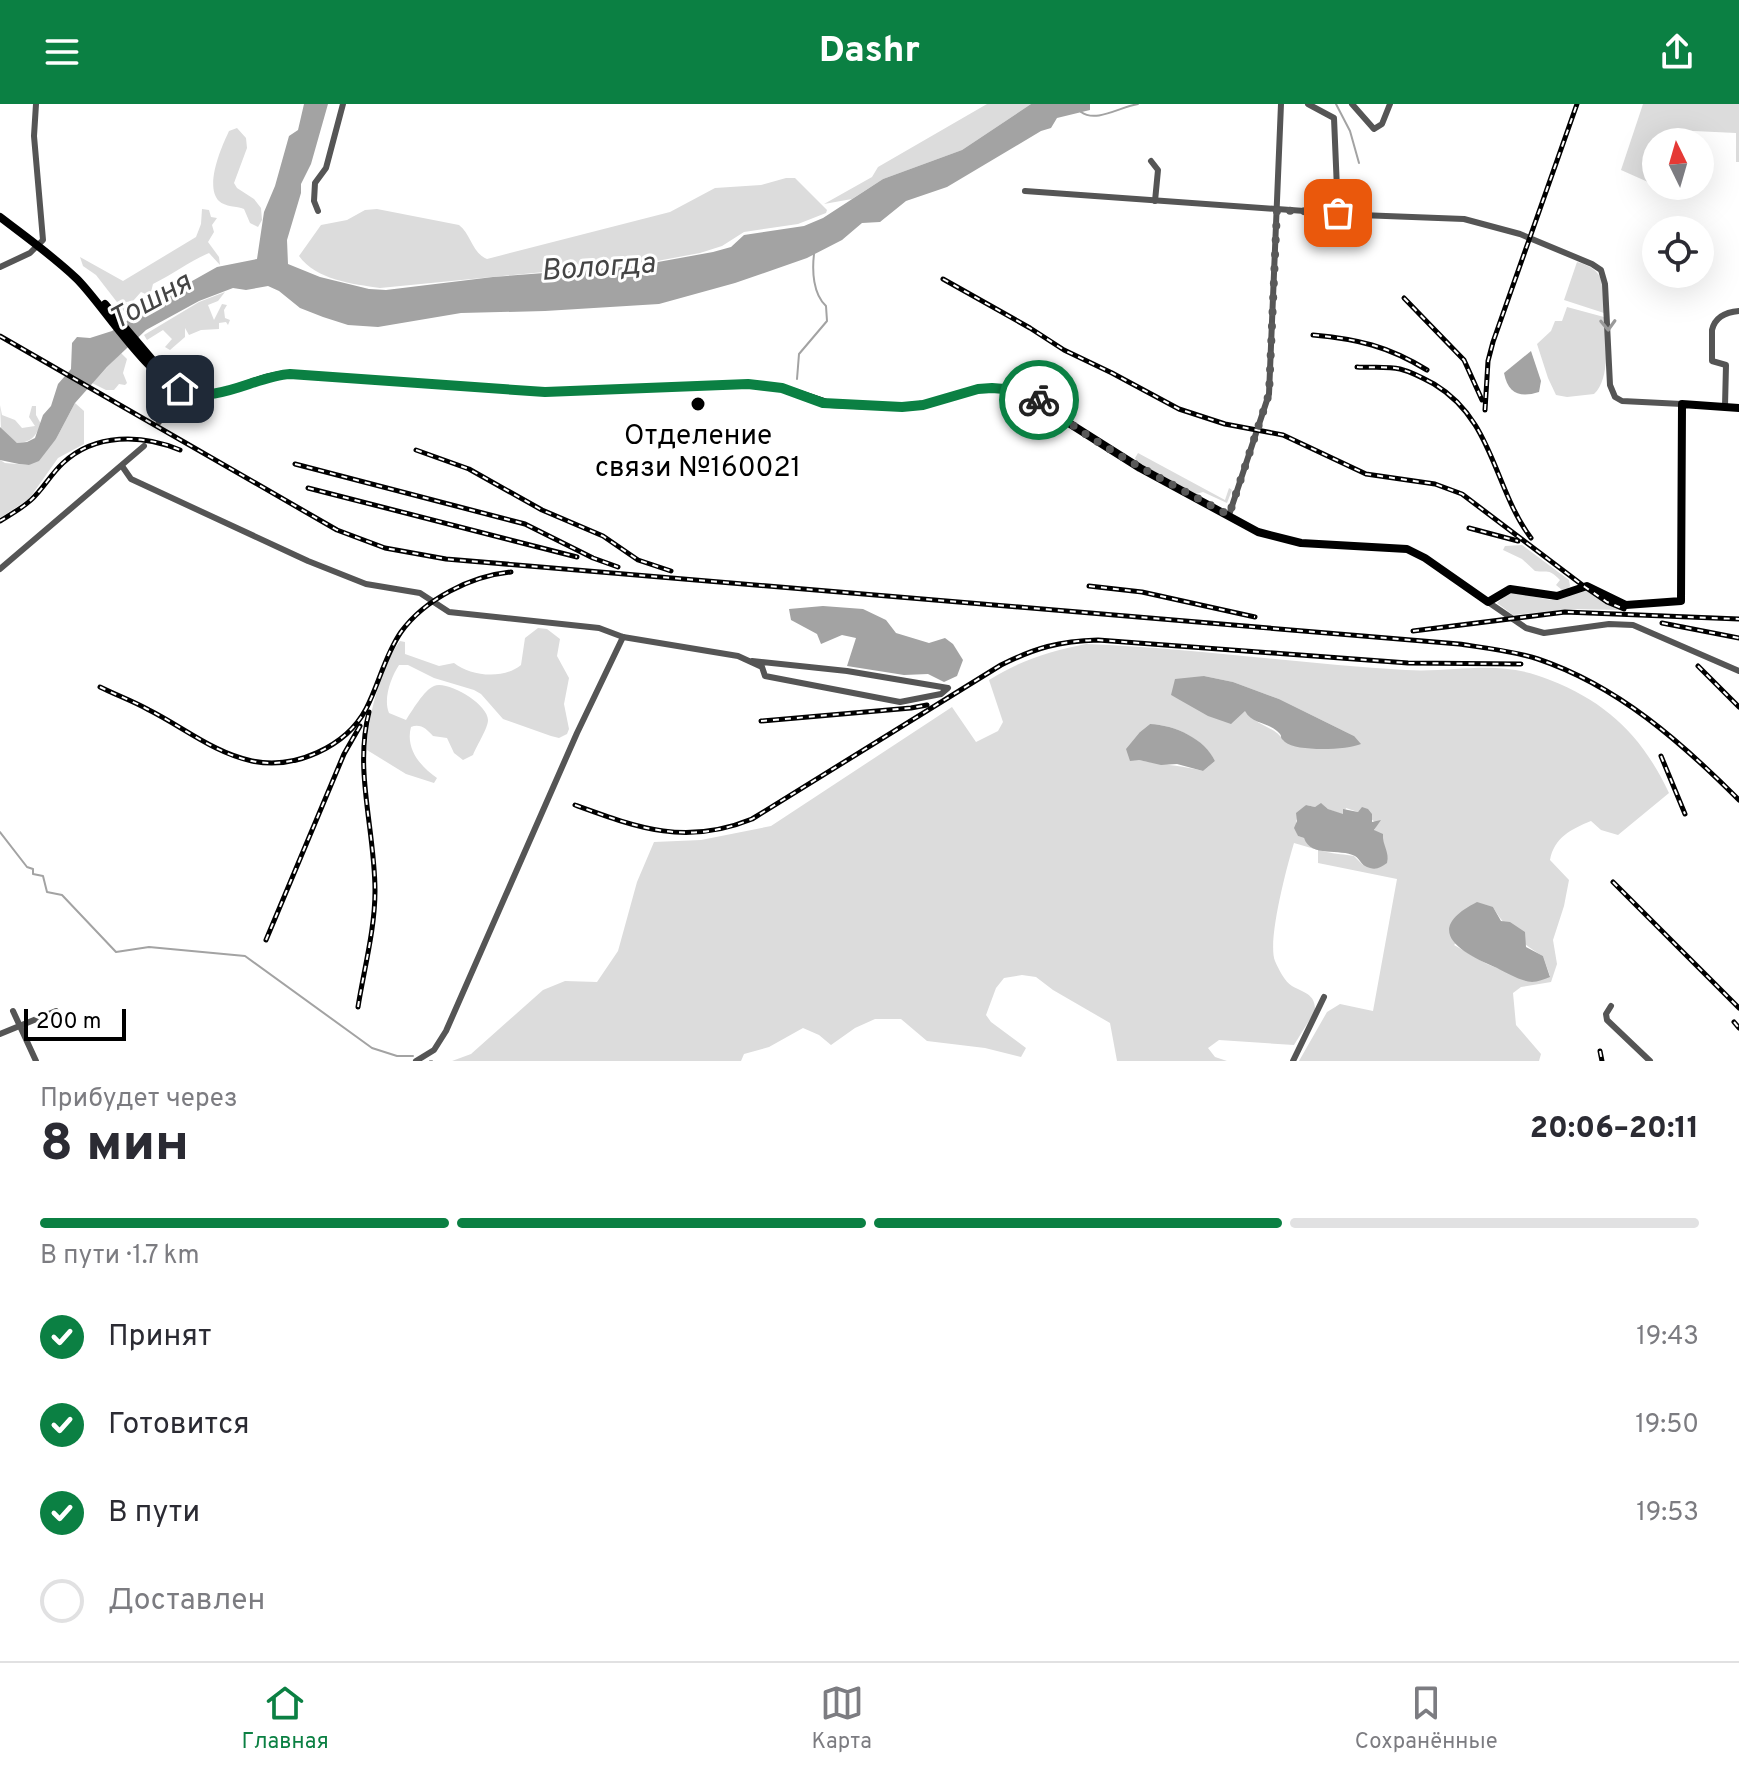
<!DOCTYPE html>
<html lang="ru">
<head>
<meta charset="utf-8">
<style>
  body { margin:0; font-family:Overpass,sans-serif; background:#f7f7f7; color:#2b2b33; height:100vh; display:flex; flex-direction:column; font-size:30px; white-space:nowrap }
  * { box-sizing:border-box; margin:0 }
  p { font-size:26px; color:#7c7c81 }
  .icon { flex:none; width:44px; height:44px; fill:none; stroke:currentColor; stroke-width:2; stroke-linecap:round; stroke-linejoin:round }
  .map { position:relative; height:957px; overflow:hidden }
  .sheet { display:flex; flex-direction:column; background:#fff; flex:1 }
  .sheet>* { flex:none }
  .needle { width:52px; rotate:355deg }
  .controls { position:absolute; left:1642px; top:24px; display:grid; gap:16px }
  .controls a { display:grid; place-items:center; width:72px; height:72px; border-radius:50%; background:#fff; box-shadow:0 8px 32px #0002; font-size:40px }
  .scale { position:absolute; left:24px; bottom:20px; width:102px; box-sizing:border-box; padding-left:8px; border:4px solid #000; border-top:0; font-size:22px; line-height:28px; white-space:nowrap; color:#000; -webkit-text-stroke:6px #fff; paint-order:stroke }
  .pin { position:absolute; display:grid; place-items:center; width:68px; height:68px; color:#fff; margin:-34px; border-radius:16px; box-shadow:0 4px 12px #0006 }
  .courier { position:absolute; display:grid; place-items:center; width:80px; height:80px; margin:-40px; border:6px solid #0b8043; border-radius:50%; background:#fff; color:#222; box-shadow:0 2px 10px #0007 }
  .head em { font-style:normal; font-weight:800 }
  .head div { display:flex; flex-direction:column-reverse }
  .head { display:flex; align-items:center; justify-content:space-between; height:136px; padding:0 40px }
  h1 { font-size:52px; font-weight:800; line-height:60px }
  .bar { display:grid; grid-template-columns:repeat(4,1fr); gap:12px 8px; align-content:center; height:96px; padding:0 40px }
  .bar i { height:10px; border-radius:6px; background:#e1e1e2 }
  .bar .active { background:#0b8043 }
  .bar p { grid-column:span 4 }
  ol { padding:0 40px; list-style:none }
  li { display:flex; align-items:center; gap:24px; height:88px }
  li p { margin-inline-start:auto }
  li .icon { padding:8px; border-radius:50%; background:#0b8043; color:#fff; stroke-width:4 }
  li:last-child { color:#7c7c81 }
  li i { width:44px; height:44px; border:4px solid #e1e1e2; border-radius:50% }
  header { display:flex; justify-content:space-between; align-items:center; height:104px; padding:0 40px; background:#0b8043; color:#fff; font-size:36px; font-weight:800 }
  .dock { display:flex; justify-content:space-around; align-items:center; height:112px; border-top:2px solid #e1e1e2; background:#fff; font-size:22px; color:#7c7c81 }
  .dock a { display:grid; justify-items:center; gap:4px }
  .dock .active { color:#0b8043 }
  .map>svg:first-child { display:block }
  .green { fill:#dcdcdc; fill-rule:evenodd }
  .water { fill:#a3a3a3 }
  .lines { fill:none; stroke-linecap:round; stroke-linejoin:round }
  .stream { stroke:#a3a3a3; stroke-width:2 }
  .minor { stroke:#555; stroke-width:6 }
  .major { stroke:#000; stroke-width:8 }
  .rail-casing { stroke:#000; stroke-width:5 }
  .rail { stroke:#fff; stroke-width:2; stroke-dasharray:6; stroke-linecap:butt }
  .oneway { stroke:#999 }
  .done { stroke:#595959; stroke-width:8; stroke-dasharray:0 14.4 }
  .route { stroke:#0b8043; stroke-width:10 }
  .poi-dot { fill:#000; stroke:#fff; stroke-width:3 }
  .labels { text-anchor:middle; stroke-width:6; stroke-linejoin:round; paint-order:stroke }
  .poi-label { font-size:28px; fill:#000; stroke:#fff }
  .water-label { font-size:30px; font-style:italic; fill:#444; stroke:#fff }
</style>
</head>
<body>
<header><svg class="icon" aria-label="menu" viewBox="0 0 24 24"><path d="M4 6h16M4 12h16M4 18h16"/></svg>Dashr<svg class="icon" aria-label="share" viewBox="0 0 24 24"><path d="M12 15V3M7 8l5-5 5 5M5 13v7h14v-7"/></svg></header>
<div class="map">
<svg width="1739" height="957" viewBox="0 0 1739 957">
  <rect width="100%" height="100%" fill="#fff"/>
  <!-- green -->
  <g class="green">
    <polygon points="987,0 1031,0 962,46 883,75 852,95 824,100 872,73 878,63"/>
    <polygon points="1643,0 1739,0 1739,58 1736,58 1736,29 1673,26 1667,38 1656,38 1656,61 1648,78 1621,66"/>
    <path d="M237,24l9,10 1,10 -13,35 3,5 17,11 7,9 1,12 -4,7 -8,-4 -6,-14c-7,-3 -19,-2 -25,-8 -15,-15 3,-55 10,-70z"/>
    <path d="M786,74h9l32,32 -1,3 -28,11 -54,8 -22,14 -22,7 -43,8 -277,27c-27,-4 -64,-8 -81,-32l22,-31 26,-5 18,-10 12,-1 82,16c12,9 13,28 28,34l183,-47 45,-24 46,-3z"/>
    <path d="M202,105l7,1 2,7 6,1 -5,7 2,7 -6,10 11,15 1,8 -11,-12c-19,8 -36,21 -56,31l-3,12 -9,-4 -8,9 -7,1 6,14 -5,-1 -31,-40 -13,-9 -3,-9 43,24 73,-44 5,-13z"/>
    <path d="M1577,158c30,8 26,24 27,51l-40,-13z"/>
    <polygon points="225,188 218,197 208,201 214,216 222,200 227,201 224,206 225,214 230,216 228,221 226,218 219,219 219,225 201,226 189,231 185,224 185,233 170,246 165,243 172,235 163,226 147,236 144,231 199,198"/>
    <path d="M1567,203l37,10c2,21 7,62 -10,77l-27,3 -11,-2 -8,-17 -11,-34 14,-13 4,-10h7z"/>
    <polygon points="121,249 127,255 123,269 127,279 125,281 119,280 114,286 106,286 92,279"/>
    <polygon points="75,299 84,307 84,340 58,354 29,395 0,414 0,356 5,359 29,361 56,335"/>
    <path d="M0,301l2,10 13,5 7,8 13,-2 -6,-9 3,-11h4v9l5,9c-6,13 -9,18 -24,19l-16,-13z"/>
    <polygon points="1138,349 1225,396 1229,384 1232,386 1227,399 1203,388 1196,390 1137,358 1135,354"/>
    <path d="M1522,441l47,35 1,6 -3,4h-5l-6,-5 4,-5c-12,-12 -12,-7 -25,-9l-13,-12 -19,-9 2,-4z"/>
    <polygon points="1585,486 1621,506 1573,505 1513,511 1497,499 1510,488 1551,496"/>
    <path d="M538,524l9,1 13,10 -3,17 12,22 -5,26 5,25 -2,5 -8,4 -8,-2 -48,-17 -22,-25 -7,-4 -40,-12 -26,-13h-9c-8,12 -16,34 -10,48l17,7c6,-9 18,-30 28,-34 13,-6 54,18 54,34 0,8 -11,25 -15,35l-10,5 -9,-7 -7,-15 -14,-2c-6,-7 -13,-13 -22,-9 -6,22 10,40 26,51l-3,5 -28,-9 -39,-24c-1,-28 15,-87 33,-109l5,1v12l34,12 15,-3c16,13 49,17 67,2l4,-27z"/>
    <path d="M1086,540c107,4 213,20 320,26 52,3 92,-12 144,10 58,23 92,56 119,113l-51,42 -17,-5 -10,-9c-20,8 -37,17 -41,39l19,20 -5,26 -11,34 4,24 -6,18 -30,5 -8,6 3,32 25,29 -2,7h-240l28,-49 13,-8 33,7 24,-132 -79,-16v-13l-24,-7c-7,23 -27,98 -19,118 3,7 10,21 17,25 12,7 24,8 23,25l-21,34 -75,-5 -11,8 7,9 12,4h-110l-7,-38 -57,-33 -17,-13 -14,-2 -18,3 -8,10 -10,27 5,7 35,26 -5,9 -36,-9 -58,-7 -26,-22h-26l-20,9 -24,17 -12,-10 -16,-7 -34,19 -25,7 -3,7h-289l19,-7 72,-64 22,-9 32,1 21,-31 19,-69 17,-40 47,-2 70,-14 181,-119 24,35 22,-11 5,-9 -14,-42c30,-19 61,-29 97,-36zM1204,572l29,6 46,17 75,37 -70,5c-10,-16 -30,-15 -39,-31l-59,-8 -15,-7zM1150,620c25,1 54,15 65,37l-12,10c-22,-6 -42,-6 -64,-11l1,-28zM1322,700l6,5 16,6 2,-7 12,4 3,-2 16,14 -3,7 6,3 2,7 -19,24 -9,-9c-17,-3 -41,-2 -50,-18l-6,-2c-4,-16 -2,-17 8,-31l9,2zM1493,803c12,21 29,37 50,49l7,20 -18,6 -45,-18 -33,-19z"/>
  </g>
  <!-- water -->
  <g class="water">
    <polygon points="304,0 328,0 311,60 301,80 301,89 287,136 288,160 320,173 369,185 386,186 493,173 636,162 713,148 731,143 744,131 804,122 823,114 883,75 962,46 1031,0 1090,0 1090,6 1057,14 1051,24 1041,27 947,83 906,97 880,118 862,119 842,136 807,154 735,179 659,200 545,207 461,209 378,223 348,221 323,213 300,204 279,187 268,182 246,186 233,184 199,197 146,226 107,263 75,299 56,335 39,357 29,361 19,360 0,356 0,323 17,339 27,338 35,334 43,311 51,302 58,280 71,265 72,239 77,233 90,234 112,227 153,199 217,163 257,155 264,108 275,82 289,32 298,26"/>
    <path d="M1531,247l10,30 -2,11c-19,6 -31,2 -35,-19z"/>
    <polygon points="823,502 863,505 886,516 896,529 929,539 945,534 953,540 963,556 957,572 944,578 928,570 904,571 847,562 856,534 842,531 821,540 817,530 791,516 789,505"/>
    <path d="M1204,572l29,6 46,17 75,37 7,8c-14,6 -64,8 -76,-2 -8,-7 0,-4 -8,-11 -10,-9 -25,-7 -32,-20l-14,13 -23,-8 -37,-21 4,-16z"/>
    <path d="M1150,620c25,1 55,15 65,37l-12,10 -26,-7 -16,1 -22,-5 -9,1 -4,-12 14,-17z"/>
    <path d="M1321,699l7,6 15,5v-5l15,3 4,-5 6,2 4,5v8l9,-2 -7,10 9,4c-1,11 7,18 4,29 -6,4 -10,7 -17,5 -9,-2 -9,-8 -15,-12 -15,-8 -44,2 -51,-18l-6,-2 -4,-8 3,-7 -1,-8 10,-8 9,2z"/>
    <path d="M1477,798l16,5 8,14 9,1 15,10 1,15 17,9 7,21c-6,2 -12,5 -18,5 -12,-1 -25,-9 -35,-14 -38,-16 -75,-38 -20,-66z"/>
  </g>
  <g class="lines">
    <!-- stream -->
    <g class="stream">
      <polyline points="1336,0 1350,27 1359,59"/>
      <path d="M1081,8c15,11 39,-5 57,-8"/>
      <path d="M797,275l2,-25 28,-33 -1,-15c-13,-12 -14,-35 -12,-52"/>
      <polyline points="0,728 27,763 33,765 33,770 43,772 47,788 62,791 116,848 149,843 245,852 372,944 397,952 413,952"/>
      <polyline points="430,957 432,957"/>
    </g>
    <!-- minor -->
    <g class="minor">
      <polyline points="1308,0 1334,14 1338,109"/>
      <polyline points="1352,0 1374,25 1382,20 1390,0"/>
      <polyline points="1151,57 1158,66 1155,97"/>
      <polyline points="1025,87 1360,111 1464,115 1520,130 1592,160 1601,166 1605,180 1610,281 1615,293 1622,297 1682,300"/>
      <polyline points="318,107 314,97 315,79 326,64 343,0"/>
      <polyline points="0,163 30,149 43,136 34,32 36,0"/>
      <path d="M1725,302l1,-41 -14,-4v-31c3,-13 14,-18 27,-19"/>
      <polyline points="159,318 180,285"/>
      <polyline points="122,362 131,375 308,457 366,480 420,489 449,508 599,524 623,533 738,552 762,563 765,572 900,598 941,590 948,584 847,567 752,557"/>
      <polyline points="1229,411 1269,290 1281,0"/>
      <polyline points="0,465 144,342"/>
      <polyline points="1488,498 1526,524 1544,529 1609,520 1633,521 1739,567"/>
      <polyline points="1611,902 1606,910 1607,916 1650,957"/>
      <polyline points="13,907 36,957"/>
      <polyline points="0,930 56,907"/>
      <polyline points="416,957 434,946 446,927 577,629 623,533"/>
      <polyline points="1293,957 1324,893"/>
    </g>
    <!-- major -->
    <g class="major">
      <path d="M0,113c26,20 53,39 77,62 29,29 76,109 117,115 34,4 63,-19 96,-20l255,18 203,-8 34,4 48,16 72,3 25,-3 51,-15h34l23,9 29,22 76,48 118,64 43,11 106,6 18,9 63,44 22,-13 47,7 30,-10 39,19 55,-4 1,-197 57,4"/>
      <polyline points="105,200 156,260"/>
    </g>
    <defs>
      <g id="rail">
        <polyline points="943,175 1030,224 1064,246 1112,269 1179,305 1225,320 1283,331 1366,370 1435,380 1462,390 1585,483 1607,498 1624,505"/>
        <polyline points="1404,194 1464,256 1482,296"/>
        <path d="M1313,231c44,4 75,11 114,35"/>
        <path d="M0,232l337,194 48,18 61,11 1013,85c27,4 54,7 79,15 80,27 143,83 201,141"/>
        <path d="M1357,263c14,1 30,-1 43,2 12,3 23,9 34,15 60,36 59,103 97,154"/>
        <polyline points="1485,306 1488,257 1493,238 1577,0"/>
        <polyline points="416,346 469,365 542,406 603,432 638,456 671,467"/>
        <polyline points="295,360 525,420 593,454 618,463"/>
        <polyline points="308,384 577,453"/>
        <path d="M0,417c10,-6 22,-13 31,-21 12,-11 20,-26 32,-37 32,-30 79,-29 117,-13"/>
        <polyline points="1469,424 1518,437"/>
        <polyline points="1089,482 1142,488 1255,513"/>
        <polyline points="1662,519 1739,534"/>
        <polyline points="1413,527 1565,508 1739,515"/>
        <polyline points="1698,562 1739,603"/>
        <path d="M100,583c16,8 33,14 49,23 34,17 65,43 103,51 42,9 94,-14 114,-52 13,-25 19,-54 35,-77 24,-33 70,-56 110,-60"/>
        <polyline points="761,617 911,604 927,601"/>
        <polyline points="1661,652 1685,710"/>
        <path d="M575,701c63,23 111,41 177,14l249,-154c34,-17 58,-24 97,-25l310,23 113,1"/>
        <polyline points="1613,778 1739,904"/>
        <polyline points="266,836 344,650 360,622"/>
        <path d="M358,903c6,-38 17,-78 17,-116 0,-61 -21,-120 -6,-179"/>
        <polyline points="1734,918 1739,924"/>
        <polyline points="1600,947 1602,957"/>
      </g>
    </defs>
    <!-- rail casing -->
    <use href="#rail" class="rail-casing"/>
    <!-- rail -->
    <use href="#rail" class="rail"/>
  </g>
  <!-- one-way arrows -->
  <defs><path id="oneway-chevron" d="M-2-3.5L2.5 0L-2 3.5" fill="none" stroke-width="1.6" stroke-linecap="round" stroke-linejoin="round" transform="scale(2)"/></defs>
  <use class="oneway" href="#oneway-chevron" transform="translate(1608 221) rotate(88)"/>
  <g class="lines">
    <!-- done -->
    <path class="done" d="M1039,296c58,47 125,80 190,115l40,-121 8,-184 61,3"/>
    <!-- route -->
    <path class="route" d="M180,285c36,17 74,-13 110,-15l255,18 203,-8 34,4 41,15 79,4 21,-2 55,-16 14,-1 25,2 22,10"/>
  </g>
  <!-- markers -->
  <circle class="poi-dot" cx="698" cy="300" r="8"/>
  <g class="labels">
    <!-- poi labels -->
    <g class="poi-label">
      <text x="698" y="340">Отделение<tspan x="698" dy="32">связи №160021</tspan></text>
    </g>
    <!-- water labels -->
    <g class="water-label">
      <text transform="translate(598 162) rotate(-4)" y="10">Вологда</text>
      <text transform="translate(150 196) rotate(-29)" y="10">Тошня</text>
    </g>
  </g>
</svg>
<div class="controls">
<a><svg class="needle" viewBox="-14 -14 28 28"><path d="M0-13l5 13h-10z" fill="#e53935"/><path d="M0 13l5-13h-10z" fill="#7c7c81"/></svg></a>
<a><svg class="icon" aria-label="locate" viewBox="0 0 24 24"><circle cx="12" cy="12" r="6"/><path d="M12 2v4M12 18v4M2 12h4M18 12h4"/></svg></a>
</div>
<div class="scale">200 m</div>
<div class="pin" style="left:1338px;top:109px;background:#ea580c"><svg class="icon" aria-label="bag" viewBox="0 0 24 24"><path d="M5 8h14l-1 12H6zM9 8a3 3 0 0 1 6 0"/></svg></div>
<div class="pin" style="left:180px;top:285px;background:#1f2937"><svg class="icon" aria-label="home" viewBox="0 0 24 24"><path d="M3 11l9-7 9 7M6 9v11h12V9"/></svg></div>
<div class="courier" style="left:1039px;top:296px"><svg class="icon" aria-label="bike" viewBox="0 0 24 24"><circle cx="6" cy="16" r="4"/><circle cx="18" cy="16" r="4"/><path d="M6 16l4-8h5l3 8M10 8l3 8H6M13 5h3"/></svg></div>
</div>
<section class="sheet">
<div class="head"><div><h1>8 мин</h1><p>Прибудет через</p></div><em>20:06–20:11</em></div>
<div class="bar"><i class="active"></i><i class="active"></i><i class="active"></i><i></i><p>В пути · 1.7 km</p></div>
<ol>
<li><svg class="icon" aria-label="check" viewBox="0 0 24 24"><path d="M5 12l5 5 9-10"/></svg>Принят<p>19:43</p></li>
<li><svg class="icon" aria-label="check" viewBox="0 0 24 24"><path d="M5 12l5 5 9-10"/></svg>Готовится<p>19:50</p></li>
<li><svg class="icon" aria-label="check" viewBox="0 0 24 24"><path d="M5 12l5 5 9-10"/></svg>В пути<p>19:53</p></li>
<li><i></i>Доставлен</li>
</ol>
</section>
<nav class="dock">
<a class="active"><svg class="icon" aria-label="home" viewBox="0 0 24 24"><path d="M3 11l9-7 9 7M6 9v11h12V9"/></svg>Главная</a>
<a><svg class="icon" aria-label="map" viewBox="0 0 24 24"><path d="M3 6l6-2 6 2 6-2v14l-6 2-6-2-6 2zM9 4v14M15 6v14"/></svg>Карта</a>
<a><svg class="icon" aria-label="saved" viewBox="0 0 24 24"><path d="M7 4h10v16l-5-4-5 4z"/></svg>Сохранённые</a>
</nav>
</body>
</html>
